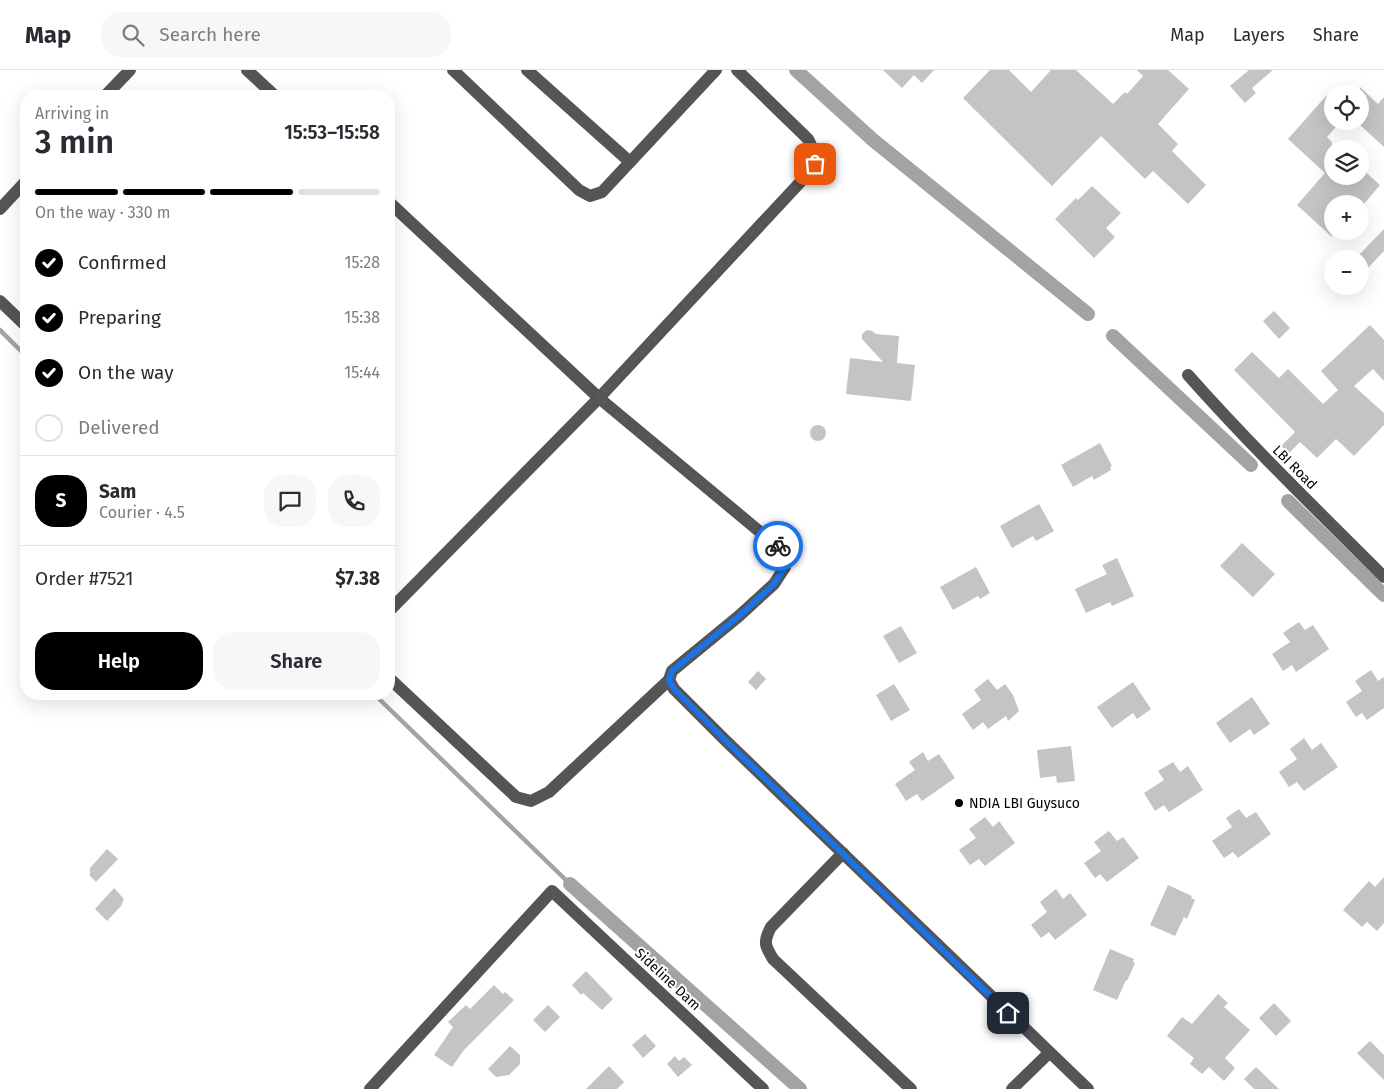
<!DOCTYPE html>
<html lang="en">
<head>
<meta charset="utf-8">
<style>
  body { margin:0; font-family:"Fira Sans",sans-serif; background:#f7f7f7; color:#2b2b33; height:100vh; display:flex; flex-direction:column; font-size:19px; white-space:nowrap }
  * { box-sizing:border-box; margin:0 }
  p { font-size:16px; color:#7c7c81 }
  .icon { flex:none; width:28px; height:28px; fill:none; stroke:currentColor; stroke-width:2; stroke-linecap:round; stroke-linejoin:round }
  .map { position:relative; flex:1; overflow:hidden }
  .drawer { position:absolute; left:20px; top:20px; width:375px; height:610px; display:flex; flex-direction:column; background:#fff; border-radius:20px; box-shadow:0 5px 20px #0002 }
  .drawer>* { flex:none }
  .fabs { position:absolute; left:1324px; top:15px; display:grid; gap:10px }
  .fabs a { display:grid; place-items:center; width:45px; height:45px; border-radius:50%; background:#fff; box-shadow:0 5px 20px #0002; font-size:25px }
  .pin { position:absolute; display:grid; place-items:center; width:42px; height:42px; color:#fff; margin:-21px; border-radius:10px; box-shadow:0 2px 8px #0006 }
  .courier { position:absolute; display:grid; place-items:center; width:50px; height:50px; margin:-25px; border:4px solid #1a73e8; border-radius:50%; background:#fff; color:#222; box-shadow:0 1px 6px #0007 }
  .head em { font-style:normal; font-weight:600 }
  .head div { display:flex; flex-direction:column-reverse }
  .head { display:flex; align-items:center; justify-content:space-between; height:85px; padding:0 15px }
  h1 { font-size:32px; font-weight:600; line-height:38px }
  .bar { display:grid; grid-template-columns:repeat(4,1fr); gap:8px 5px; align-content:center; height:60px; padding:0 15px }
  .bar i { height:6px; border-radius:4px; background:#e1e1e2 }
  .bar .on { background:#000 }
  .bar p { grid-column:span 4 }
  .line { display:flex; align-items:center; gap:12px; padding:0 15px; border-top:1px solid #e1e1e2 }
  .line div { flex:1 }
  .round { display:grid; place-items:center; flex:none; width:52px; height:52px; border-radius:20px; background:#f7f7f7 }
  ol { padding:0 15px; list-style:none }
  li { display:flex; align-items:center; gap:15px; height:55px }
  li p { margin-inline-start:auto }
  li .icon { padding:5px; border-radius:50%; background:#000; color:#fff; stroke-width:4 }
  li:last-child { color:#7c7c81 }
  li i { width:28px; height:28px; border:2px solid #e1e1e2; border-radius:50% }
  .button { display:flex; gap:10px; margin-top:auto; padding:10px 15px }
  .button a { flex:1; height:58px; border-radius:20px; background:#000; color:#fff; font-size:20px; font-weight:600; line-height:58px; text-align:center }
  .button a+a { background:#f7f7f7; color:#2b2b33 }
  header { display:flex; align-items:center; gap:30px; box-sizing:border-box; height:70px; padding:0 25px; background:#fff; border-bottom:1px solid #e1e1e2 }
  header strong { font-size:24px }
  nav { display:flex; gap:28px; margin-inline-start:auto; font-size:18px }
  .search { width:350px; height:45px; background:#f7f7f7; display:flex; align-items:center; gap:12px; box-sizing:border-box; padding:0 18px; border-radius:20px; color:#7c7c81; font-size:19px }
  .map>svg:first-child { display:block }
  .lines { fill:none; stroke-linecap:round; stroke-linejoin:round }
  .stream { stroke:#a3a3a3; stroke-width:4.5 }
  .canal { stroke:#a3a3a3; stroke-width:14 }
  .building { fill:#c4c4c4 }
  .minor { stroke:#555; stroke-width:12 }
  .done { stroke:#595959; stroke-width:5; stroke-dasharray:0 9 }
  .route { stroke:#1a73e8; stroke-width:6 }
  .poi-dot { fill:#000; stroke:#fff; stroke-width:2 }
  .labels { text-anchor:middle; stroke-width:4; stroke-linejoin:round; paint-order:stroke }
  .street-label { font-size:14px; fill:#000; stroke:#fff }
  .poi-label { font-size:14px; fill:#000; stroke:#fff; text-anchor:start }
</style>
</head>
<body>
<header>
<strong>Map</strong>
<div class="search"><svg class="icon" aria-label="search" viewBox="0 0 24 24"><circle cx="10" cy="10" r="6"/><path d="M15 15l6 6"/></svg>Search here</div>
<nav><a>Map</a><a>Layers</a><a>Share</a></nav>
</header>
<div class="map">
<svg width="1384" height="1019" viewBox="0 0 1384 1019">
  <rect width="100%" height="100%" fill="#fff"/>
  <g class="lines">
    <!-- stream -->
    <g class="stream">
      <polyline points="0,260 26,286"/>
      <polyline points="374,624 570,814"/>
    </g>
    <!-- canal -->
    <g class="canal">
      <polyline points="796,0 873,70 1088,244"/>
      <polyline points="1113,266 1251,395"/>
      <polyline points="1288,431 1384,525"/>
      <polyline points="570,814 800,1019"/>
    </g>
  </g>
  <!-- building -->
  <g class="building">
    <polygon points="883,0 934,0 922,13 914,5 902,18"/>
    <polygon points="990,0 1009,0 1031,22 1051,0 1076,0 1113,34 1125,22 1127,24 1143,6 1137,0 1168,0 1189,19 1158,54 1178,74 1172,81 1206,115 1188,134 1153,101 1145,109 1101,66 1052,116 963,28"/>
    <polygon points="1249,0 1273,0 1252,18 1256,23 1245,33 1230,16"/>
    <polygon points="1360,17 1378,34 1384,27 1384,77 1360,55"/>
    <polygon points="1326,26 1332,32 1332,51 1341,51 1327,67 1332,72 1332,106 1360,106 1360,97 1380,115 1364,134 1332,134 1332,167 1297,135 1325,103 1288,69"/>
    <polygon points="1092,116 1121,143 1106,158 1115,167 1094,188 1055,149 1076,128 1078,130"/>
    <polygon points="1384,159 1384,181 1366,200 1360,194 1360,189 1355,189"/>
    <polygon points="1274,241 1290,258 1279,269 1263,251"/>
    <polygon points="1370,255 1384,270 1384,311 1373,299 1354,316 1384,343 1384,355 1354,386 1336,369 1317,388 1300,372 1288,384 1281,376 1295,362 1234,300 1252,282 1279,308 1288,299 1323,334 1338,320 1321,301"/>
    <polygon points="867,260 872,261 876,264 899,266 897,293 915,295 911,331 846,324 850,288 883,292 862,269 862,264"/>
    <circle cx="818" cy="363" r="8"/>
    <polygon points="1100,373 1112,396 1110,397 1111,400 1094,410 1092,406 1073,417 1061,395"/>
    <polygon points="1039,434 1054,461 1036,471 1033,466 1012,478 1000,456"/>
    <polygon points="1242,473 1275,504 1253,527 1220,496"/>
    <polygon points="1117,488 1134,526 1112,536 1110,532 1086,543 1075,519 1107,504 1102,495"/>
    <polygon points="976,497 990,523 980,529 978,526 953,540 940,517"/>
    <polygon points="1299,552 1305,560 1313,555 1329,579 1296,602 1292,595 1283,601 1272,584 1290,572 1283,563"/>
    <polygon points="901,556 917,583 899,593 883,566"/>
    <polygon points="1371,600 1378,611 1384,607 1384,638 1367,650 1362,643 1356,647 1346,632 1362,621 1355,611"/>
    <polygon points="758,601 766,609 756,620 748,612"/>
    <polygon points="988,609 997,620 1005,614 1013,625 1019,641 1008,651 1006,646 988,659 983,652 973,660 962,644 981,630 974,620"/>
    <polygon points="1133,612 1151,639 1137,649 1133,643 1112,658 1097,637"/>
    <polygon points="894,614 910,640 891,651 876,625"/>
    <polygon points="1252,627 1270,654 1254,665 1250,659 1230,673 1216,653"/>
    <polygon points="1304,668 1312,680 1321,673 1338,697 1304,721 1297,712 1289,717 1279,702 1297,689 1290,679"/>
    <polygon points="1071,676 1075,711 1057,713 1056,706 1040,708 1037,680"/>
    <polygon points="923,682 928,691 939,684 955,708 922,731 917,724 906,731 895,714 915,700 909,692"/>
    <polygon points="1173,692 1180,702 1188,696 1203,720 1169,742 1164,735 1155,741 1144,723 1164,710 1158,701"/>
    <polygon points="1239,739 1246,748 1256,742 1271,764 1238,788 1233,782 1224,788 1212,771 1232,757 1226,748"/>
    <polygon points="985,747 993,757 999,751 1015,773 985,796 979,789 970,795 959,780 976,768 969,759"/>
    <polygon points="1109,761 1117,771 1123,767 1139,788 1107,812 1100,804 1095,808 1084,793 1101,781 1094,772"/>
    <polygon points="107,779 118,789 96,812 90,806 90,798"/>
    <polygon points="1384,807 1384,853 1377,861 1367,852 1362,857 1343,840 1369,811 1375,817"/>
    <polygon points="1168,815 1192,826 1191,828 1195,830 1187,849 1184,847 1175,866 1150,855"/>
    <polygon points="114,818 124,829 121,836 107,851 95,839"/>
    <polygon points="1056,819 1063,829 1070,823 1087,845 1055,870 1049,862 1041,868 1031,855 1047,842 1040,832"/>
    <polygon points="1110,879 1134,889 1133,892 1135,893 1127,911 1126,910 1117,930 1093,920"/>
    <polygon points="586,901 613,929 602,940 583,923 581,925 572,915"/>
    <polygon points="494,915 503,924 505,922 514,930 464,980 452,997 434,985 453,957 448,952 466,935 470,939"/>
    <polygon points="1218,924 1228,933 1224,937 1250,960 1225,988 1235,998 1224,1011 1209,997 1202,1004 1190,994 1194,988 1167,966 1182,947 1192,954"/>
    <polygon points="1274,933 1291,951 1276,966 1259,948"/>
    <polygon points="548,935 560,947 545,962 533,950"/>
    <polygon points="645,964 656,976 643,988 632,975"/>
    <polygon points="1370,971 1384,985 1384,1010 1357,983"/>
    <polygon points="510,976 520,985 520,994 509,1005 496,1007 488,999"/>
    <polygon points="675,986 679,991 684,987 692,995 678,1007 667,994"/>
    <polygon points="609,996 624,1012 617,1019 586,1019"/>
    <polygon points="1256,997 1279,1019 1254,1019 1244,1009"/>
  </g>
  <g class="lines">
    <!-- minor -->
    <g class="minor">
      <polyline points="247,0 275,26"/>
      <polyline points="453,0 579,120 590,126 602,122 716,0"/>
      <polyline points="527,0 630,92"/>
      <polyline points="105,26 130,0"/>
      <polyline points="389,132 599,328 777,476 785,484 785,497 774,514 739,546 672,601 669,610 674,619 725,670 1088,1019"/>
      <polyline points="0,139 26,111"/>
      <polyline points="0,231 26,256"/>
      <path d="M1188,305c62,70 130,136 196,202"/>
      <path d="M389,541l210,-213 208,-223c11,-16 10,-19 1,-36l-71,-69"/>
      <polyline points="389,608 516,727 531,731 549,722 669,610"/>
      <path d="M843,783l-72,74c-8,15 -6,19 2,32l138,130"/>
      <polyline points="370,1019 552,821 763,1019"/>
      <polyline points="1012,1019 1049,983"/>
    </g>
  </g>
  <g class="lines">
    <!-- done -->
    <polyline class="done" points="778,476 598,328 807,105 815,94"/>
    <!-- route -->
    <polyline class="route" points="778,476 785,484 785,497 774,514 739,546 672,601 669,610 674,619 725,670 1008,943"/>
  </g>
  <!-- markers -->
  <circle class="poi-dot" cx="959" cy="733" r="5"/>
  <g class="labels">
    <!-- street labels -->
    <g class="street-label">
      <text transform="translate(1295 397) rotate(45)" y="5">LBI Road</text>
      <text transform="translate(668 909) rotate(43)" y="5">Sideline Dam</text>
    </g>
    <!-- poi labels -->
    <g class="poi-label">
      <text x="969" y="738">NDIA LBI Guysuco</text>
    </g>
  </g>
</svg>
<div class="fabs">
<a><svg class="icon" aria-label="locate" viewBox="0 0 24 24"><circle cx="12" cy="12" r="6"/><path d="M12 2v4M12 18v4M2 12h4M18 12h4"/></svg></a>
<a><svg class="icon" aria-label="layers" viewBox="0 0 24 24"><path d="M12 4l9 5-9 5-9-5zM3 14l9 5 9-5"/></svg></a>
<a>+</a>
<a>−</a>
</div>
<div class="pin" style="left:815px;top:94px;background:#ea580c"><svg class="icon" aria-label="bag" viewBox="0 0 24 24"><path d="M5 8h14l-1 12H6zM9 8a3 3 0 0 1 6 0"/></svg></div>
<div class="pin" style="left:1008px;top:943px;background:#1f2937"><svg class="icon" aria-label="home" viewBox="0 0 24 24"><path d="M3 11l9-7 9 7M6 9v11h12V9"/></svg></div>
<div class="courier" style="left:778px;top:476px"><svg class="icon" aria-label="bike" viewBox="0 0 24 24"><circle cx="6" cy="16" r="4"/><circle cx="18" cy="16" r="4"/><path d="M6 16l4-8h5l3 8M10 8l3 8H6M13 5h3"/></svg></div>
<section class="drawer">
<div class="head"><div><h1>3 min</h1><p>Arriving in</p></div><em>15:53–15:58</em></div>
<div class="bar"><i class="on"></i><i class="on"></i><i class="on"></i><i></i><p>On the way · 330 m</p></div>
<ol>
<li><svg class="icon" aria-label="check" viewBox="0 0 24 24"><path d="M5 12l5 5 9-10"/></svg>Confirmed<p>15:28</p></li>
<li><svg class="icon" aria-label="check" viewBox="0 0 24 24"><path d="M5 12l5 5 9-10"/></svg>Preparing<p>15:38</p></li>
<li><svg class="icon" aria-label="check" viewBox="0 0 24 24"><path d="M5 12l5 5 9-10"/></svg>On the way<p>15:44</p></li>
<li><i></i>Delivered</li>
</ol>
<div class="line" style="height:90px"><b class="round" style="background:#000;color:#fff">S</b><div><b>Sam</b><p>Courier · 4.5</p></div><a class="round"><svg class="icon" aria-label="chat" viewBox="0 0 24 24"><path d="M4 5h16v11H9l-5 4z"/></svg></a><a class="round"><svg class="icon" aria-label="phone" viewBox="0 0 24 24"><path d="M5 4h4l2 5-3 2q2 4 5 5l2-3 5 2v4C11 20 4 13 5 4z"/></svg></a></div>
<div class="line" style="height:65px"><div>Order #7521</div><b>$7.38</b></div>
<div class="button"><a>Help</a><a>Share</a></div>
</section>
</div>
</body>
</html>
